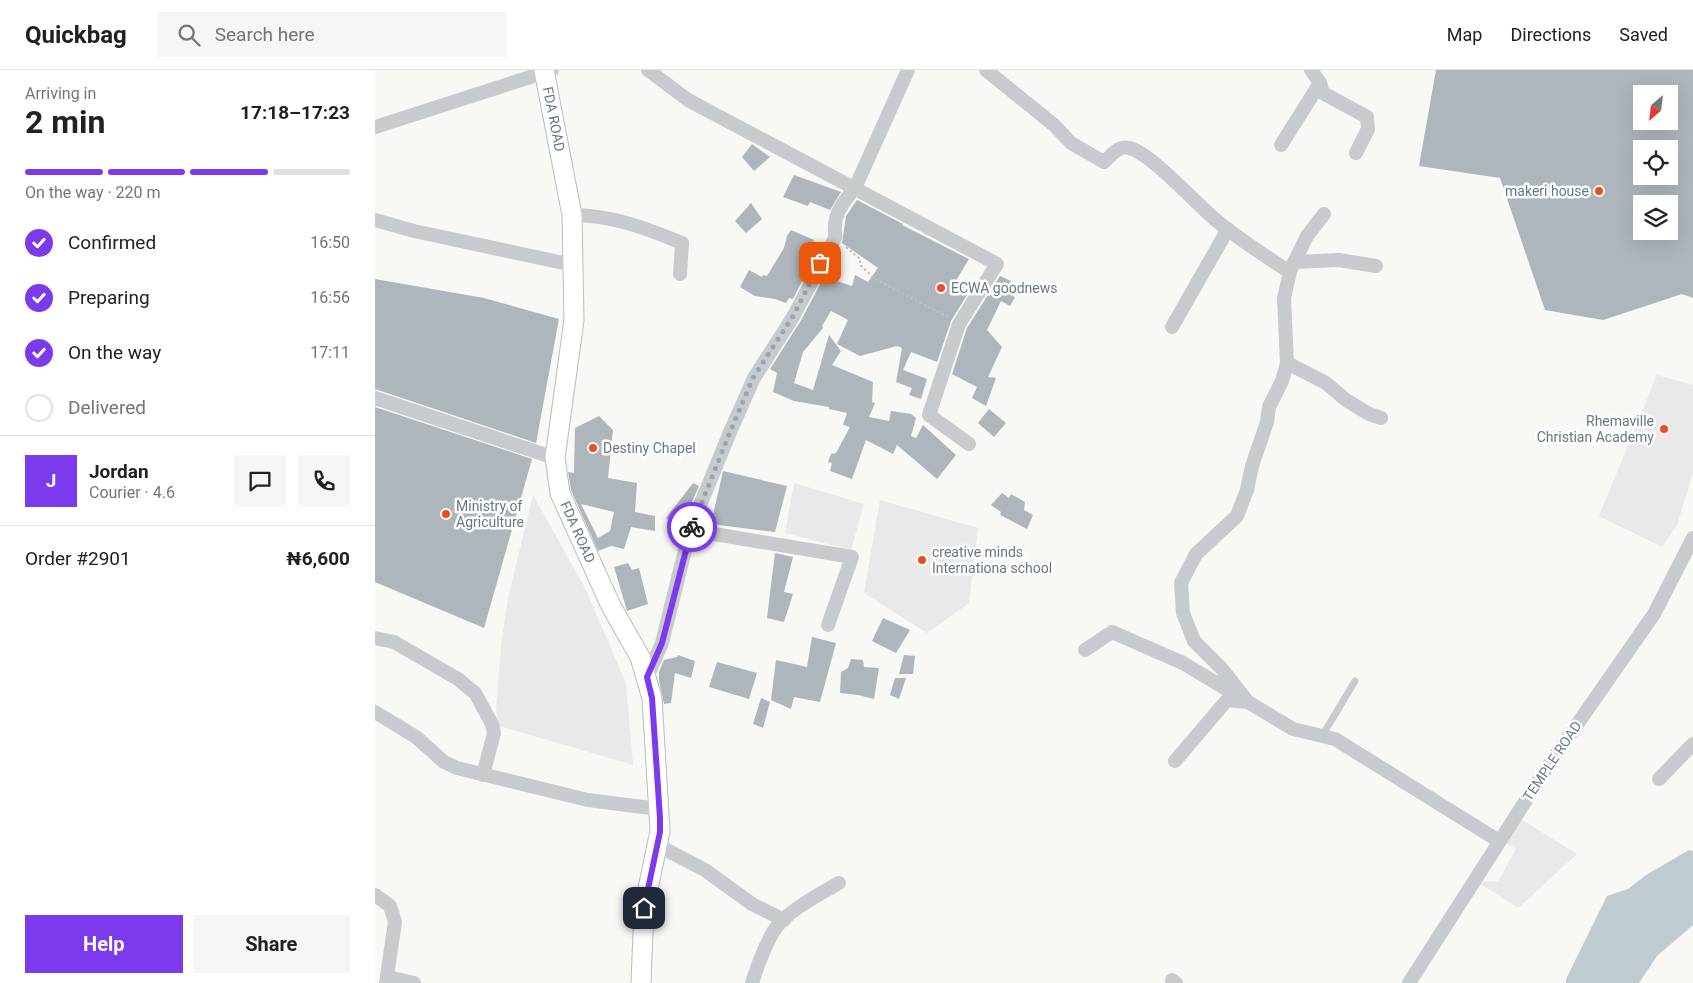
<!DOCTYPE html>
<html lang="en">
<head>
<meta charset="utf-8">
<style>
  body { margin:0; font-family:Roboto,sans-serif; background:#f6f6f6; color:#202124; height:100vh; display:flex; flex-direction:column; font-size:19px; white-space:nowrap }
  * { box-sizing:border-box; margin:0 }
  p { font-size:16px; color:#757577 }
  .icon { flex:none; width:28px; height:28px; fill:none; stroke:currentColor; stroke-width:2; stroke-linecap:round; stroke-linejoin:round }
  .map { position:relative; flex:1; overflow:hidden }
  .panel { display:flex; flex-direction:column; background:#fff; width:375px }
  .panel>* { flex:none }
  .needle { width:32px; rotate:208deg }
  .controls { position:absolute; left:1258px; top:15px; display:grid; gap:10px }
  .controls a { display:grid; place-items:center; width:45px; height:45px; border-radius:0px; background:#fff; box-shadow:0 5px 20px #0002; font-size:25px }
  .pin { position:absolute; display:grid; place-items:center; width:42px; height:42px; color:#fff; margin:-21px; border-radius:10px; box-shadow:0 2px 8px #0006 }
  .courier { position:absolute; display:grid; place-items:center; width:50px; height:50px; margin:-25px; border:4px solid #7c3aed; border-radius:50%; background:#fff; color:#222; box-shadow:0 1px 6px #0007 }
  .headline em { font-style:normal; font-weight:700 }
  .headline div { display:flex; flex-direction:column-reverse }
  .headline { display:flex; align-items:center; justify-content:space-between; height:85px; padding:0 25px }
  h1 { font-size:32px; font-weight:700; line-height:38px }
  .bar { display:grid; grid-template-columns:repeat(4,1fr); gap:8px 5px; align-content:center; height:60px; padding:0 25px }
  .bar i { height:6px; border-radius:4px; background:#e0e0e0 }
  .bar .current { background:#7c3aed }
  .bar p { grid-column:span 4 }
  .line { display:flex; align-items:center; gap:12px; padding:0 25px; border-top:1px solid #e0e0e0 }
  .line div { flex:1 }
  .round { display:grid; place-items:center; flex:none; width:52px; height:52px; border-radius:0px; background:#f6f6f6 }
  ol { padding:0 25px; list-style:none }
  li { display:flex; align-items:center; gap:15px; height:55px }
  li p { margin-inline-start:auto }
  li .icon { padding:5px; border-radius:50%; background:#7c3aed; color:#fff; stroke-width:4 }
  li:last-child { color:#757577 }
  li i { width:28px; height:28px; border:2px solid #e0e0e0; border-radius:50% }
  .action { display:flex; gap:10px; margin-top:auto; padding:10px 25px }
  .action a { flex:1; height:58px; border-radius:0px; background:#7c3aed; color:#fff; font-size:20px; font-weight:700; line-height:58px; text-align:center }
  .action a+a { background:#f6f6f6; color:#202124 }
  header { display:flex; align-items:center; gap:30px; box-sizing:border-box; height:70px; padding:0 25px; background:#fff; border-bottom:1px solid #e0e0e0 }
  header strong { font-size:24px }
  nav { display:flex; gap:28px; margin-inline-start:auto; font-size:18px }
  .search { width:350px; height:45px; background:#f6f6f6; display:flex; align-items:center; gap:12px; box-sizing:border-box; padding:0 18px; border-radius:0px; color:#757577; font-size:19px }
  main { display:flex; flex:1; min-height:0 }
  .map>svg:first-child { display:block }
  .built { fill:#e8e9e8 }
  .water { fill:#c0cbd0 }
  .building { fill:#aeb6bc; fill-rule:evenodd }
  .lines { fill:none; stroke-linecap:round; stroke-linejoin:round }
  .secondary-casing { stroke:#b7bdc1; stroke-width:21 }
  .path { stroke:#bec1c3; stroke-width:2; stroke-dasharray:2.5 2.5; stroke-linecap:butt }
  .lane { stroke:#c7cbce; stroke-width:7 }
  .street { stroke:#c7cbce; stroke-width:14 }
  .secondary { stroke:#fff; stroke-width:19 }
  .done { stroke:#98a5ad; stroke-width:5; stroke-dasharray:0 9 }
  .route { stroke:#7c3aed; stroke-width:6 }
  .poi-dot { fill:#ee4c1e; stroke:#fff; stroke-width:2 }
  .labels { text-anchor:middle; stroke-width:5; stroke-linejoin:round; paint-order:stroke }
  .street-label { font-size:14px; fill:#657887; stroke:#fff }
  .poi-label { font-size:14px; fill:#657887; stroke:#fff; text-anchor:start }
</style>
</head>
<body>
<header>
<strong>Quickbag</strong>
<div class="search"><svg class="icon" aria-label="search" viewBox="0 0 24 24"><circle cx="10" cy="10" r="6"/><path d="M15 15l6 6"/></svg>Search here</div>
<nav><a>Map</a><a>Directions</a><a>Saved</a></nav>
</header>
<main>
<section class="panel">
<div class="headline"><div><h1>2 min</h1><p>Arriving in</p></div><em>17:18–17:23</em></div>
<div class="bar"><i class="current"></i><i class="current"></i><i class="current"></i><i></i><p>On the way · 220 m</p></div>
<ol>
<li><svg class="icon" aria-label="check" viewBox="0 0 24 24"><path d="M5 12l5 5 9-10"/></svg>Confirmed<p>16:50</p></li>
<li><svg class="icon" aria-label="check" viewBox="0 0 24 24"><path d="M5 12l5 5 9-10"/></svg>Preparing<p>16:56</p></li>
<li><svg class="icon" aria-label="check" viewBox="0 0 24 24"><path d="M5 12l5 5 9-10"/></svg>On the way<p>17:11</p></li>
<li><i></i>Delivered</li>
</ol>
<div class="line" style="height:90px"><b class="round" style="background:#7c3aed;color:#fff">J</b><div><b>Jordan</b><p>Courier · 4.6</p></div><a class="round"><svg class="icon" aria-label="chat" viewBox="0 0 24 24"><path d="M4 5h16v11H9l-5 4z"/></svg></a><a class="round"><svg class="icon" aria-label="phone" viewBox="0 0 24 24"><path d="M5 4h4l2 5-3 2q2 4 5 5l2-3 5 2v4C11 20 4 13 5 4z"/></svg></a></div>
<div class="line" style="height:65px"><div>Order #2901</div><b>₦6,600</b></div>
<div class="action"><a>Help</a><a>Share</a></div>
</section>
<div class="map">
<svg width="1318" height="913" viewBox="0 0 1318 913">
  <rect width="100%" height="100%" fill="#f8f8f4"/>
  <!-- built -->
  <g class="built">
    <polygon points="1282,305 1318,315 1318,403 1302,455 1287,477 1224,446"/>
    <polygon points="419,413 489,434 476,480 410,463"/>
    <polygon points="158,425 210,518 251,613 258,695 124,656 121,641 126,576 133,528"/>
    <polygon points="505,430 603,458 594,533 552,563 489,523"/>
    <polygon points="1146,749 1202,784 1143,838 1102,812 1123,811 1141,779 1131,773"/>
  </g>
  <!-- water -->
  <polygon class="water" points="1314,780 1318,781 1318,855 1282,886 1264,913 1191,913 1191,909 1232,826 1253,819 1271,805"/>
  <!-- building -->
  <g class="building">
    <path d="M1061,0h257v228l-11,-4 -79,26 -58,-10 -45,-132 -81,-12zM1266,24h28v27h-28zM1266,79h28v27h-28zM1266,134h28v27h-28z"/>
    <polygon points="377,74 395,87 379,101 367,87"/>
    <polygon points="419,105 466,122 455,140 435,132 433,136 408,127"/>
    <polygon points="482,130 528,154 527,155 594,189 582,209 597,217 576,251 562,292 536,282 528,300 552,309 546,329 534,325 537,318 521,312 527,278 522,276 485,286 462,274 473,250 456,241 447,256 448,258 428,282 419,313 438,320 454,265 466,281 457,295 498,312 497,332 500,333 494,347 514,351 516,341 536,344 541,348 536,366 541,368 548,355 581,385 562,409 522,375 518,384 491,370 477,409 455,401 457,393 453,392 456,384 461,383 475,357 468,355 472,343 454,339 454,337 419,331 398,322 402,303 395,299 425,252 449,207 477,216 480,205 493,212 503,198 467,173 471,146"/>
    <polygon points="376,133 387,149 371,163 360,151"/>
    <polygon points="416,160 439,170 435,183 425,200 432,201 418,229 414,228 411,233 400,229 380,226 365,217 374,200 387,207 388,205 392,206 409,178 412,166"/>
    <polygon points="625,206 636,211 629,222 640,227 635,236 626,231 612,260 627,277 613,307 621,308 611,336 597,328 602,317 577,304 592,258"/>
    <polygon points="0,209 109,228 184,249 161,373 0,319"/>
    <polygon points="0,337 157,389 109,558 0,512"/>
    <polygon points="614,339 631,353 619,367 603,353"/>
    <path d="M224,346l14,14 -5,48 29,5 -2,29 20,4v15l-24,-4 -7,22 -13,-3 -13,5 -27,-61 -3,-18 6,1 1,-45zM206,434l33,8 -4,19 -12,7z"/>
    <polygon points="348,401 412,416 400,462 336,454"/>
    <polygon points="318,413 324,416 316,434 301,456 291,448"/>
    <polygon points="627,423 634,428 636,424 650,432 649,440 658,445 652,459 625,445 626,442 616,435"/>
    <polygon points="400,483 418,487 409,522 418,524 409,552 392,548"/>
    <polygon points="253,493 257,500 264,498 273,534 252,541 239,497"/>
    <polygon points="508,548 535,560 521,583 497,571"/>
    <polygon points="437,567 461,573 445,632 419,627 416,639 396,630 401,590 432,597"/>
    <polygon points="303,585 320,591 316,608 300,603 296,633 289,634 284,611 284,602 289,590 302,587"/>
    <polygon points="529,585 540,586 538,604 524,604"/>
    <polygon points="476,589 488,590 489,597 504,598 499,629 483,625 465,623 466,602 473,598"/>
    <polygon points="342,592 382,603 374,629 334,617"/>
    <polygon points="520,608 531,608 524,629 515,625"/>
    <polygon points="386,628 395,632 388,658 378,654"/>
  </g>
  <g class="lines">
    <defs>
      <polyline id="secondary" points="169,0 197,145 199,250 180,388 185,423 236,536 265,587 277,628 285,761 269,838 266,913"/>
    </defs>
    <!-- secondary casing -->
    <use href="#secondary" class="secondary-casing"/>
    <!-- path -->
    <polyline class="path" points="471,177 485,189 485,195 500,209 573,247"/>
    <!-- lane -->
    <polyline class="lane" points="947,666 980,611"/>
    <!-- street -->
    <g class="street">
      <polyline points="273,0 313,30 622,194 584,254 554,345 594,374"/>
      <path d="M611,0l68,55 17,18 33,19c8,-7 14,-17 25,-14 21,4 69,58 88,73 23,19 48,35 73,51l-6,26 3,65 39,20 20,17 23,14 12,4"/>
      <polyline points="936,0 945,13 948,23 992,47 993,59 981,83"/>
      <polyline points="0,57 177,0"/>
      <polyline points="906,75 945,13"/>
      <path d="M197,145c39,0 74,13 110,28l-2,31"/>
      <polyline points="0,150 39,161 198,195"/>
      <polyline points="919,192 964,190 1001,196"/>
      <polyline points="916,199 932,166 949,144"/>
      <polyline points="797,257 853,159"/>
      <polyline points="0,328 180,388"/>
      <path d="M315,460l40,-98 24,-54 39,-61 42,-79c1,-5 -1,-6 0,-11 0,-16 11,-28 20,-39l53,-118"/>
      <polyline points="0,568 19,572 83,609 100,623 117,654 119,663 108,705"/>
      <polyline points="710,580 737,562 808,593 873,632 847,599 819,571 808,543 806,513 821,484 862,446 872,420 877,396 892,352 894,337 907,311 912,293"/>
      <polyline points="272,607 287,573 315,460 477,487 453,555"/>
      <polyline points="0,642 41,667 69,692 82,698 213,730 284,739"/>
      <polyline points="800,691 852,630 873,632 918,659 960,669 1124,771"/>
      <polyline points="1284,709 1318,674"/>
      <polyline points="282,775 330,800 377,834 409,850"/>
      <polyline points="0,825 15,836 20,852 11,913"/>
      <polyline points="13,907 39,913"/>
      <polyline points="797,910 801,913"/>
      <path d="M377,913c5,-16 13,-37 21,-51 13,-21 45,-37 66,-49"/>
      <polyline points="1034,913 1171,699 1279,544 1318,468"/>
    </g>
    <!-- secondary -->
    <use href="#secondary" class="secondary"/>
  </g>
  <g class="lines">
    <!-- done -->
    <polyline class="done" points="317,457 355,362 378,308 418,246 445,193"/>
    <!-- route -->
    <polyline class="route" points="269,838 285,762 285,748 277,628 272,607 287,573 317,457"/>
  </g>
  <!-- markers -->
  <g class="poi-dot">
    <circle cx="1224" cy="121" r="5"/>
    <circle cx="566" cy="218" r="5"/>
    <circle cx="1289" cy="359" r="5"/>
    <circle cx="218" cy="378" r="5"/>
    <circle cx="71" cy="444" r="5"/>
    <circle cx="547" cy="490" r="5"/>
  </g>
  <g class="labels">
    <!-- street labels -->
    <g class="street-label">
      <text transform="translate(179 49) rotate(79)" y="5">FDA ROAD</text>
      <text transform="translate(203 462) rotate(66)" y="5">FDA ROAD</text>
      <text transform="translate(1177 691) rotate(-56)" y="5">TEMPLE ROAD</text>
    </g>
    <!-- poi labels -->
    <g class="poi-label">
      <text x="1214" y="126" text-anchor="end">makeri house</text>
      <text x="576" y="223">ECWA goodnews</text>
      <text x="1279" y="356" text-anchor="end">Rhemaville<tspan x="1279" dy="16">Christian Academy</tspan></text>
      <text x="228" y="383">Destiny Chapel</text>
      <text x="81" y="441">Ministry of<tspan x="81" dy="16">Agriculture</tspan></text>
      <text x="557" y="487">creative minds<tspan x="557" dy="16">Internationa school</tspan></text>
    </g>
  </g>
</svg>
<div class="controls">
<a><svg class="needle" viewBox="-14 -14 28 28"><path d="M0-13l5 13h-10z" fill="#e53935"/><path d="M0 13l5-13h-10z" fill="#757577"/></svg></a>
<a><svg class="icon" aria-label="locate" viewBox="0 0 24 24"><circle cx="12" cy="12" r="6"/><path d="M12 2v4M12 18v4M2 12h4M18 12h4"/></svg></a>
<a><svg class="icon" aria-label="layers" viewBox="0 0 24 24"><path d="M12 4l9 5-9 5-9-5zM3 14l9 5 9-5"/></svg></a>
</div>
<div class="pin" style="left:445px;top:193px;background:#ea580c"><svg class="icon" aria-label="bag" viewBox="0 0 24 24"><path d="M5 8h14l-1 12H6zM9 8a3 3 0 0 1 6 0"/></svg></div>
<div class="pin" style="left:269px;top:838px;background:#1f2937"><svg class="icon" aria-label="home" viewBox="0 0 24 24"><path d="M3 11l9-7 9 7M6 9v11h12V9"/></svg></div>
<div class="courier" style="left:317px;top:457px"><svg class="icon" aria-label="bike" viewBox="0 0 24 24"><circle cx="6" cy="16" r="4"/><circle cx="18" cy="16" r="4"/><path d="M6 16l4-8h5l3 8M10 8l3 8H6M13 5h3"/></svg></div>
</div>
</main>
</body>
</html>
